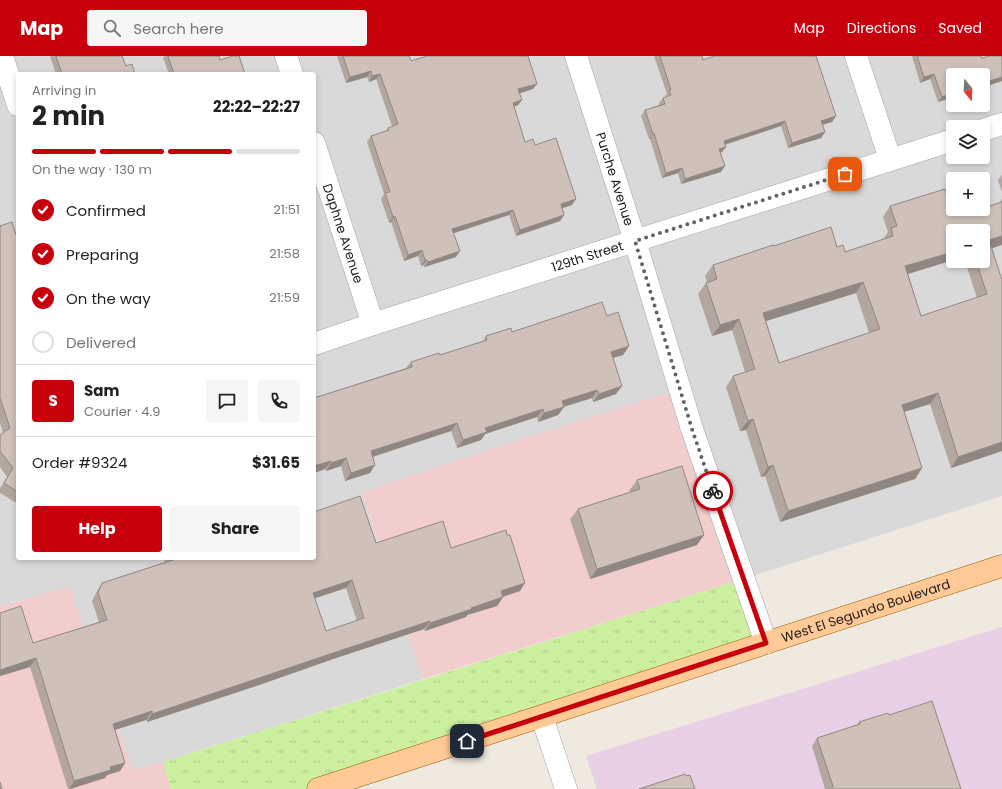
<!DOCTYPE html>
<html lang="en">
<head>
<meta charset="utf-8">
<style>
  body { margin:0; font-family:Poppins,sans-serif; background:#f6f6f6; color:#222; height:100vh; display:flex; flex-direction:column; font-size:15px; white-space:nowrap }
  * { box-sizing:border-box; margin:0 }
  p { font-size:13px; color:#767676 }
  .icon { flex:none; width:22px; height:22px; fill:none; stroke:currentColor; stroke-width:2; stroke-linecap:round; stroke-linejoin:round }
  .map { position:relative; flex:1; overflow:hidden }
  .drawer { position:absolute; left:16px; top:16px; width:300px; height:488px; display:flex; flex-direction:column; background:#fff; border-radius:4px; box-shadow:0 2px 6px #0003 }
  .drawer>* { flex:none }
  .needle { width:26px; rotate:162deg }
  .buttons { position:absolute; left:946px; top:12px; display:grid; gap:8px }
  .buttons a { display:grid; place-items:center; width:44px; height:44px; border-radius:4px; background:#fff; box-shadow:0 2px 6px #0003; font-size:20px }
  .pin { position:absolute; display:grid; place-items:center; width:34px; height:34px; color:#fff; margin:-17px; border-radius:8px; box-shadow:0 2px 6px #0006 }
  .courier { position:absolute; display:grid; place-items:center; width:40px; height:40px; margin:-20px; border:3px solid #c8000d; border-radius:50%; background:#fff; color:#222; box-shadow:0 1px 5px #0007 }
  .summary em { font-style:normal; font-weight:700 }
  .summary div { display:flex; flex-direction:column-reverse }
  .summary { display:flex; align-items:center; justify-content:space-between; height:68px; padding:0 16px }
  h1 { font-size:26px; font-weight:700; line-height:30px }
  .bar { display:grid; grid-template-columns:repeat(4,1fr); gap:6px 4px; align-content:center; height:48px; padding:0 16px }
  .bar i { height:5px; border-radius:3px; background:#e0e0e0 }
  .bar .current { background:#c8000d }
  .bar p { grid-column:span 4 }
  .line { display:flex; align-items:center; gap:10px; padding:0 16px; border-top:1px solid #e0e0e0 }
  .line div { flex:1 }
  .round { display:grid; place-items:center; flex:none; width:42px; height:42px; border-radius:4px; background:#f6f6f6 }
  ol { padding:0 16px; list-style:none }
  li { display:flex; align-items:center; gap:12px; height:44px }
  li p { margin-inline-start:auto }
  li .icon { padding:4px; border-radius:50%; background:#c8000d; color:#fff; stroke-width:4 }
  li:last-child { color:#767676 }
  li i { width:22px; height:22px; border:2px solid #e0e0e0; border-radius:50% }
  .primary-button { display:flex; gap:8px; margin-top:auto; padding:8px 16px }
  .primary-button a { flex:1; height:46px; border-radius:4px; background:#c8000d; color:#fff; font-size:16px; font-weight:700; line-height:46px; text-align:center }
  .primary-button a+a { background:#f6f6f6; color:#222 }
  header { display:flex; align-items:center; gap:24px; box-sizing:border-box; height:56px; padding:0 20px; background:#c8000d; color:#fff }
  header strong { font-size:19px }
  nav { display:flex; gap:22px; margin-inline-start:auto; font-size:14px }
  .search { width:280px; height:36px; background:#f6f6f6; display:flex; align-items:center; gap:10px; box-sizing:border-box; padding:0 14px; border-radius:4px; color:#767676; font-size:15px }
  .map>svg:first-child { display:block }
  .residential { fill:#dad9d9; fill-rule:evenodd }
  .commercial { fill:#f2cdce }
  .industrial { fill:#e8d1e6 }
  .grass { fill:url(#grass-tufts) }
  .lines { fill:none; stroke-linecap:round; stroke-linejoin:round }
  .street-casing { stroke:#a3a3a3; stroke-width:23 }
  .primary-casing { stroke:#945900; stroke-width:23 }
  .street { stroke:#fff; stroke-width:22 }
  .primary { stroke:#ffca95; stroke-width:22 }
  .wall { fill:#b2a69f; fill-rule:evenodd }
  .shaded-wall { fill:#918782 }
  .building { fill:#cfc1b9; stroke:#918782; fill-rule:evenodd }
  .done { stroke:#666461; stroke-width:4; stroke-dasharray:0 7.2 }
  .route { stroke:#c8000d; stroke-width:5 }
  .labels { text-anchor:middle; stroke-width:3.5; stroke-linejoin:round; paint-order:stroke }
  .street-label { font-size:13px; fill:#1c1c1c; stroke:#fff }
</style>
</head>
<body>
<header>
<strong>Map</strong>
<div class="search"><svg class="icon" aria-label="search" viewBox="0 0 24 24"><circle cx="10" cy="10" r="6"/><path d="M15 15l6 6"/></svg>Search here</div>
<nav><a>Map</a><a>Directions</a><a>Saved</a></nav>
</header>
<div class="map">
<svg width="1002" height="733" viewBox="0 0 1002 733">
  <defs>
    <pattern id="grass-tufts" width="24" height="20" patternUnits="userSpaceOnUse"><rect width="24" height="20" fill="#ccefa0"/><path d="M3 7l-1-3M5 7V3M7 7l1-3M15 17l-1-3M17 17v-4M19 17l1-3" fill="none" stroke="#afcc89"/></pattern>
  </defs>
  <rect width="100%" height="100%" fill="#efe9e0"/>
  <!-- residential -->
  <path class="residential" d="M0,0h1002v440l-259,83 -63,-190 -167,53 -151,50 61,187 -260,83 -30,8 -64,-184 -69,21zM18,18h296v484h-296zM953,19h30v30h-30zM953,71h30v30h-30zM953,123h30v30h-30zM953,175h30v30h-30z"/>
  <!-- commercial -->
  <g class="commercial">
    <polygon points="680,333 743,523 423,623 362,436 513,386"/>
    <polygon points="69,530 133,714 163,706 171,733 0,733 0,551"/>
  </g>
  <!-- industrial -->
  <polygon class="industrial" points="1002,571 1002,733 597,733 586,700"/>
  <!-- grass -->
  <polygon class="grass" points="743,523 766,587 318,733 171,733 163,706"/>
  <g class="lines">
    <defs>
      <g id="street">
        <polyline points="2,0 18,49"/>
        <polyline points="286,0 292,18"/>
        <path id="s1" d="M576,0l59,185 57,188 74,214"/>
        <polyline points="856,0 890,103"/>
        <polyline points="983,74 1002,68"/>
        <path id="s2" d="M314,87l59,181"/>
        <path id="s3" d="M314,288l59,-20 580,-184"/>
        <polyline points="542,661 566,733"/>
      </g>
      <g id="primary">
        <path id="s4" d="M318,733l684,-223"/>
      </g>
    </defs>
    <!-- street casing -->
    <use href="#street" class="street-casing"/>
    <!-- primary casing -->
    <use href="#primary" class="primary-casing"/>
    <!-- street -->
    <use href="#street" class="street"/>
    <!-- primary -->
    <use href="#primary" class="primary"/>
  </g>
  <!-- wall -->
  <g class="wall">
    <polygon points="50,0 122,0 126,10 135,18 56,18"/>
    <polygon points="165,0 220,4 245,18 169,18 163,2"/>
    <polygon points="337,0 409,0 411,5 427,0 528,0 533,33 520,37 518,49 514,51 525,86 535,89 572,149 562,152 564,159 560,165 516,180 509,159 454,177 456,201 424,211 423,209 421,210 418,200 404,205 391,166 389,167 381,143 384,138 367,86 371,80 386,75 388,72 392,70 376,23 369,26 367,21 346,27"/>
    <polygon points="654,0 702,0 703,4 832,66 822,69 825,76 821,82 788,92 781,70 725,89 722,96 720,97 721,116 681,128 678,117 662,122 650,83 649,83 641,60 645,54 659,49 659,47 663,42 666,41 665,40 667,38"/>
    <polygon points="912,0 981,0 982,2 1002,0 1002,25 983,31 953,19 953,41 938,46 930,23 920,27"/>
    <polygon points="1002,119 1002,136 998,124"/>
    <path d="M1002,143v46l-10,3 10,203 -51,17 -21,-64 -26,8 18,56 -7,11 -135,43 -15,-46 -4,1 -15,-47 -6,1 -14,-44 7,-11 12,-4 -13,-42 -20,6 -14,-42 8,-11 1,-1 -2,-6 8,-11 61,-19 63,1 8,5 38,-13 5,-7 -5,-15 7,-11 61,3 9,6 5,-1 34,-11zM953,175h30v30h-18l12,37 -56,18 -13,-42 45,-14zM856,237l13,40 -90,30 -13,-42z"/>
    <polygon points="0,169 0,170 18,185 18,448 0,437 0,432 7,421 0,411 0,379 3,377 0,367"/>
    <polygon points="607,260 629,290 623,299 613,302 616,338 593,346 592,342 564,351 558,359 538,366 537,361 485,378 481,384 457,392 451,375 373,401 370,417 345,425 341,410 326,415 325,413 314,417 314,342 406,312 411,306 440,299 483,285 486,280"/>
    <polygon points="637,424 697,489 590,523 570,463 578,453 630,436 629,435"/>
    <path d="M376,487l75,5 69,43 -17,6 -6,9 -30,9 -1,2 -41,14 -1,-2 -88,29 -83,29 -106,35 -1,-2 -31,10 10,33 -5,8 -13,4 -2,3 -34,11h-3l-38,-122 -30,9v-63l33,30 66,-21 -7,-21 5,-10 5,-8 63,-21 -1,-4h150zM346,532l11,33 -31,10 -11,-33z"/>
    <polygon points="889,659 961,733 825,733 812,690 817,682 857,669 859,666"/>
  </g>
  <!-- shaded-wall -->
  <g class="shaded-wall">
    <polygon points="371,15 367,21 346,27 350,21"/>
    <polygon points="380,18 376,23 369,26 372,20"/>
    <polygon points="934,18 930,23 920,27 924,21"/>
    <polygon points="1002,21 1002,25 983,31 983,27"/>
    <polygon points="537,28 533,33 514,39 518,33"/>
    <polygon points="953,37 953,41 938,46 942,41"/>
    <polygon points="522,44 518,49 509,52 513,47"/>
    <polygon points="836,60 832,66 817,70 821,65"/>
    <polygon points="785,65 781,70 720,90 724,85"/>
    <polygon points="825,76 821,82 788,92 792,87"/>
    <polygon points="654,77 650,83 649,83 653,78"/>
    <polygon points="726,91 722,96 715,99 719,93"/>
    <polygon points="725,110 721,116 681,128 685,123"/>
    <polygon points="682,112 678,117 662,122 666,117"/>
    <polygon points="576,143 572,149 557,154 561,148"/>
    <polygon points="513,154 509,159 448,179 452,173"/>
    <polygon points="564,159 560,165 516,180 520,174"/>
    <polygon points="395,160 391,166 389,167 393,161"/>
    <polygon points="1002,180 1002,189 983,195 989,184"/>
    <polygon points="422,194 418,200 404,205 408,199"/>
    <polygon points="460,195 456,201 424,211 428,206"/>
    <polygon points="953,196 953,204 898,221 905,210"/>
    <polygon points="425,204 427,204 423,209 421,210"/>
    <polygon points="863,226 856,237 756,268 763,257"/>
    <polygon points="739,263 732,274 712,280 720,269"/>
    <polygon points="629,290 623,299 605,304 611,296"/>
    <polygon points="622,330 616,338 593,346 599,338"/>
    <polygon points="597,334 592,342 556,353 562,345"/>
    <polygon points="938,337 930,348 894,359 902,349"/>
    <polygon points="564,351 558,359 538,366 544,357"/>
    <polygon points="543,353 537,361 485,378 481,384 457,392 463,384 485,372"/>
    <polygon points="753,363 746,374 740,375 748,365"/>
    <polygon points="457,367 451,375 365,403 371,395"/>
    <polygon points="1002,386 1002,395 951,412 958,401"/>
    <polygon points="346,402 341,410 326,415 331,407"/>
    <polygon points="331,405 325,413 314,417 314,410"/>
    <polygon points="375,409 370,417 345,425 351,417"/>
    <polygon points="773,409 765,420 761,421 768,411"/>
    <polygon points="922,412 915,423 780,466 788,455"/>
    <polygon points="704,479 697,489 590,523 597,513"/>
    <polygon points="352,524 346,532 307,545 313,537"/>
    <polygon points="525,527 520,535 495,543 501,535"/>
    <polygon points="503,541 497,550 467,559 466,561 425,575 430,567 471,552"/>
    <polygon points="430,565 424,573 336,602 253,631 147,666 152,658 342,594"/>
    <polygon points="36,602 30,611 0,620 0,614"/>
    <polygon points="152,655 146,664 108,676 113,668"/>
    <polygon points="125,707 120,715 107,719 105,722 69,733 74,725 110,711"/>
  </g>
  <!-- building -->
  <g class="building">
    <polygon points="56,0 122,0 126,10 132,8 135,18 62,18"/>
    <polygon points="168,0 219,0 220,4 233,0 239,0 245,18 174,18"/>
    <polygon points="343,0 409,0 411,5 427,0 528,0 537,28 518,33 522,44 513,47 525,86 533,83 535,89 556,82 576,143 561,148 564,159 520,174 513,154 452,173 460,195 428,206 427,204 425,204 422,194 408,199 395,160 393,161 385,137 390,136 371,80 389,74 388,72 398,68 380,18 372,20 371,15 350,21"/>
    <polygon points="660,0 702,0 703,4 714,0 816,0 836,60 821,65 825,76 792,87 785,65 724,85 726,91 719,93 725,110 685,123 682,112 666,117 654,77 653,78 645,54 665,48 663,42 671,39 669,34 671,34"/>
    <polygon points="917,0 981,0 982,2 989,0 1002,0 1002,21 983,27 983,19 953,19 953,37 942,41 934,18 924,21"/>
    <path d="M945,133l6,20h7l2,6 5,-2v1l16,-5h2v-1l19,-6v34l-13,4 13,40v162l-44,15 -20,-64 -36,12 20,63 -134,43 -15,-46 -5,2 -15,-48 -5,2 -15,-45 22,-7 -16,-50 -19,6 -14,-42 11,-4 -4,-14 60,-20 1,1 57,-19 6,20 6,-2 2,7 48,-16 -2,-8 6,-2 -7,-20zM953,175h30v30h-7l11,33 -66,22 -16,-50 48,-14zM863,226l17,47 -101,34 -16,-50z"/>
    <polygon points="12,166 18,185 18,436 4,427 13,412 0,395 0,379 10,372 0,342 0,169 0,170"/>
    <polygon points="602,246 607,260 618,256 629,290 611,296 622,330 599,338 597,334 562,345 564,351 544,357 543,353 485,372 487,376 463,384 457,367 439,373 371,395 375,409 351,417 346,402 331,407 331,405 314,410 314,342 412,311 411,306 439,297 440,299 487,284 486,280 511,272 512,276"/>
    <polygon points="682,410 704,479 597,513 578,453 640,433 637,424"/>
    <path d="M360,440l16,47 67,-22 8,27 55,-18 1,5h3l15,48 -24,8 2,6 -32,11 1,1 -42,14v-2l-88,29 -83,28 -107,36v-3l-39,13 12,39 -15,4 1,3 -37,11 -38,-123 -36,12v-57l21,-7 12,37 74,-23 -9,-27 4,-10 71,-23 -1,-2h142v-46zM352,524l12,38 -38,13 -13,-38z"/>
    <polygon points="932,645 961,733 834,733 817,682 860,668 859,666 888,657 889,659"/>
    <polygon points="685,718 686,720 690,719 695,733 639,733"/>
    <polygon points="0,726 2,733 0,733"/>
  </g>
  <g class="lines">
    <!-- done -->
    <polyline class="done" points="713,435 692,373 635,185 845,118"/>
    <!-- route -->
    <polyline class="route" points="467,685 766,587 713,435"/>
  </g>
  <g class="labels">
    <!-- street labels -->
    <g class="street-label">
      <text dy="5" stroke="none"><textPath href="#s1" startOffset="129">Purche Avenue</textPath></text>
      <text dy="5" stroke="none"><textPath href="#s2" startOffset="95">Daphne Avenue</textPath></text>
      <text dy="5" stroke="none"><textPath href="#s3" startOffset="287">129th Street</textPath></text>
      <text dy="5" stroke="none"><textPath href="#s4" startOffset="576">West El Segundo Boulevard</textPath></text>
    </g>
  </g>
</svg>
<div class="buttons">
<a><svg class="needle" viewBox="-14 -14 28 28"><path d="M0-13l5 13h-10z" fill="#e53935"/><path d="M0 13l5-13h-10z" fill="#767676"/></svg></a>
<a><svg class="icon" aria-label="layers" viewBox="0 0 24 24"><path d="M12 4l9 5-9 5-9-5zM3 14l9 5 9-5"/></svg></a>
<a>+</a>
<a>−</a>
</div>
<div class="pin" style="left:845px;top:118px;background:#ea580c"><svg class="icon" aria-label="bag" viewBox="0 0 24 24"><path d="M5 8h14l-1 12H6zM9 8a3 3 0 0 1 6 0"/></svg></div>
<div class="pin" style="left:467px;top:685px;background:#1f2937"><svg class="icon" aria-label="home" viewBox="0 0 24 24"><path d="M3 11l9-7 9 7M6 9v11h12V9"/></svg></div>
<div class="courier" style="left:713px;top:435px"><svg class="icon" aria-label="bike" viewBox="0 0 24 24"><circle cx="6" cy="16" r="4"/><circle cx="18" cy="16" r="4"/><path d="M6 16l4-8h5l3 8M10 8l3 8H6M13 5h3"/></svg></div>
<section class="drawer">
<div class="summary"><div><h1>2 min</h1><p>Arriving in</p></div><em>22:22–22:27</em></div>
<div class="bar"><i class="current"></i><i class="current"></i><i class="current"></i><i></i><p>On the way · 130 m</p></div>
<ol>
<li><svg class="icon" aria-label="check" viewBox="0 0 24 24"><path d="M5 12l5 5 9-10"/></svg>Confirmed<p>21:51</p></li>
<li><svg class="icon" aria-label="check" viewBox="0 0 24 24"><path d="M5 12l5 5 9-10"/></svg>Preparing<p>21:58</p></li>
<li><svg class="icon" aria-label="check" viewBox="0 0 24 24"><path d="M5 12l5 5 9-10"/></svg>On the way<p>21:59</p></li>
<li><i></i>Delivered</li>
</ol>
<div class="line" style="height:72px"><b class="round" style="background:#c8000d;color:#fff">S</b><div><b>Sam</b><p>Courier · 4.9</p></div><a class="round"><svg class="icon" aria-label="chat" viewBox="0 0 24 24"><path d="M4 5h16v11H9l-5 4z"/></svg></a><a class="round"><svg class="icon" aria-label="phone" viewBox="0 0 24 24"><path d="M5 4h4l2 5-3 2q2 4 5 5l2-3 5 2v4C11 20 4 13 5 4z"/></svg></a></div>
<div class="line" style="height:52px"><div>Order #9324</div><b>$31.65</b></div>
<div class="primary-button"><a>Help</a><a>Share</a></div>
</section>
</div>
</body>
</html>
